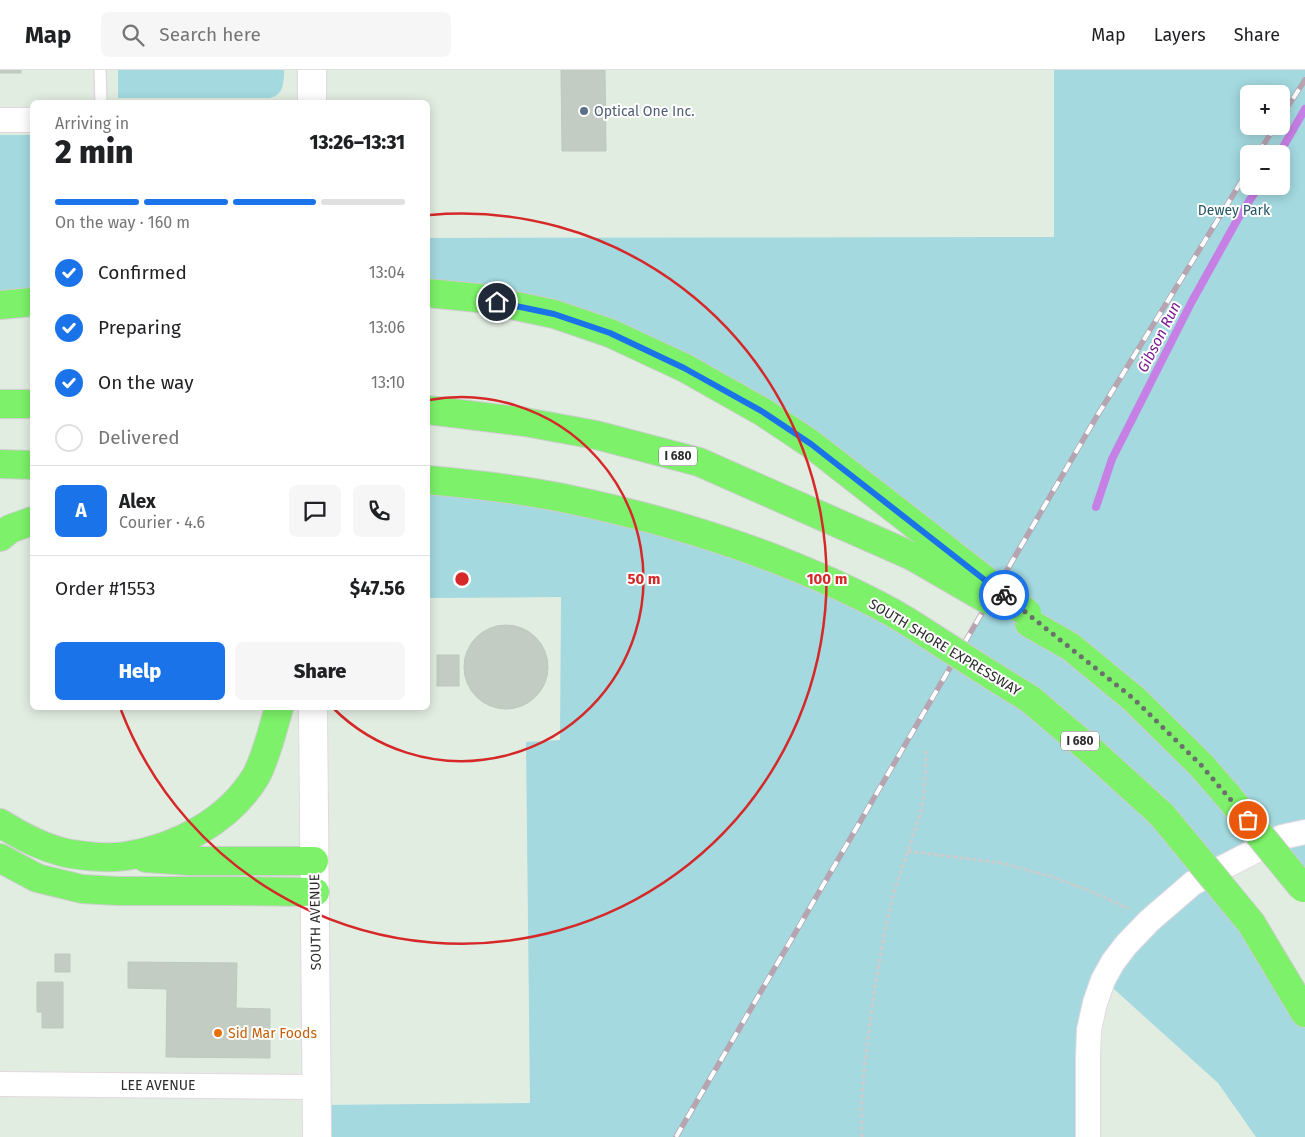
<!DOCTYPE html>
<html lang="en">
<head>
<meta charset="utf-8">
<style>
  body { margin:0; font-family:"Fira Sans",sans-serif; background:#f6f6f6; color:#202124; height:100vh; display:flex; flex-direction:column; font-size:19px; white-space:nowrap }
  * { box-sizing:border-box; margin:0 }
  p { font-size:16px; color:#757577 }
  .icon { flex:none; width:28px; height:28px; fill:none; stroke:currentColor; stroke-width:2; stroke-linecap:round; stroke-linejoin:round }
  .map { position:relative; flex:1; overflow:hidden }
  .details { position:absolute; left:30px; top:30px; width:400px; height:610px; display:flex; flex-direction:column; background:#fff; border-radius:8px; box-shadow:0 2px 12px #0003 }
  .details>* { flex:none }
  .buttons { position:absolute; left:1240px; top:15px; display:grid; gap:10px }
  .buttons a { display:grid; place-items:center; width:50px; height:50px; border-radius:8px; background:#fff; box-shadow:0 2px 12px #0003; font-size:25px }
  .pin { position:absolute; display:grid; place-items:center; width:42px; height:42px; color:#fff; margin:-21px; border:2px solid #fff; border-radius:50%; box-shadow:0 1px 5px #0007 }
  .courier { position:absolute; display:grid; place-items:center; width:50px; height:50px; margin:-25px; border:4px solid #1a73e8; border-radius:50%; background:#fff; color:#222; box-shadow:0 1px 6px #0007 }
  .head em { font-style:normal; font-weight:800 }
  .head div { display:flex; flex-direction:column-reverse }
  .head { display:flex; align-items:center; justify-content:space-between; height:85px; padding:0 25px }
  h1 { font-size:32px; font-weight:800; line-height:38px }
  .bar { display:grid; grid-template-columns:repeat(4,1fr); gap:8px 5px; align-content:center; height:60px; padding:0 25px }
  .bar i { height:6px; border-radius:4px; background:#e0e0e0 }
  .bar .active { background:#1a73e8 }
  .bar p { grid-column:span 4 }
  .line { display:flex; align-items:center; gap:12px; padding:0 25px; border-top:1px solid #e0e0e0 }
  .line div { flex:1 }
  .round { display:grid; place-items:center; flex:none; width:52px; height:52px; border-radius:8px; background:#f6f6f6 }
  ol { padding:0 25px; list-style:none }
  li { display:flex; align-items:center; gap:15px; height:55px }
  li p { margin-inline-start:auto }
  li .icon { padding:5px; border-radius:50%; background:#1a73e8; color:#fff; stroke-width:4 }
  li:last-child { color:#757577 }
  li i { width:28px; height:28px; border:2px solid #e0e0e0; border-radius:50% }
  .button { display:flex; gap:10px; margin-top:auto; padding:10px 25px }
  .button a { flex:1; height:58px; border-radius:8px; background:#1a73e8; color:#fff; font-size:20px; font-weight:800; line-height:58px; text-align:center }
  .button a+a { background:#f6f6f6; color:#202124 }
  header { display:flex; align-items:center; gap:30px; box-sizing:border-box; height:70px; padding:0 25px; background:#fff; border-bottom:1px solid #e0e0e0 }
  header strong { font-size:24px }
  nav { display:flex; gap:28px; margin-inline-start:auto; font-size:18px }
  .search { width:350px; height:45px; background:#f6f6f6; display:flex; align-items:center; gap:12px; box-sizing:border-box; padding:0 18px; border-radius:8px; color:#757577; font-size:19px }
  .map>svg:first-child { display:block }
  .green { fill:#a3d9df; fill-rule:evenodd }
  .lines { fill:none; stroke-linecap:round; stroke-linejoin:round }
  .stream { stroke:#c67fe5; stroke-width:8 }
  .building { fill:#c3ccc3; stroke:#bbc9bc }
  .lane-casing { stroke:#e4d7e1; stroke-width:14 }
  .street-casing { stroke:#e4d7e1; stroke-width:26 }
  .secondary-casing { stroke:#e4d7e1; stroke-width:30 }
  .highway-casing { stroke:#cdcdcd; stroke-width:30 }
  .path { stroke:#cdcdcd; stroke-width:3; stroke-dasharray:4 2.5; stroke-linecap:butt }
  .lane { stroke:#fff; stroke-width:11 }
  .street { stroke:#fff; stroke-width:24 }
  .secondary { stroke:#fff; stroke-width:28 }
  .highway { stroke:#7cf169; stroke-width:28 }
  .rail-casing { stroke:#b6a4b1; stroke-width:5.5 }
  .rail { stroke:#fff; stroke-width:4; stroke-dasharray:11; stroke-linecap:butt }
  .highway-bridge-casing { stroke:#cdcdcd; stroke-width:30; stroke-linecap:butt }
  .highway-bridge { stroke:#7cf169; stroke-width:28 }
  .done { stroke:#6c706c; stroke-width:5; stroke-dasharray:0 9 }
  .route { stroke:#1a73e8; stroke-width:6 }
  .ring { fill:none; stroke:#d62828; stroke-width:2.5 }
  .service-dot { fill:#5c6f8a; stroke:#fff; stroke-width:2 }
  .food-dot { fill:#e8710a; stroke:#fff; stroke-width:2 }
  .labels { text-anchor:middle; stroke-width:4; stroke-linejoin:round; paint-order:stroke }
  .shield { fill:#fff; stroke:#6c6c6c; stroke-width:1 }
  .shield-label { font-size:12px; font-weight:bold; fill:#2d2d2d }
  .service-label { font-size:14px; fill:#4e5e75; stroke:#fff; text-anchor:start }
  .park-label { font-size:14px; fill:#225766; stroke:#fff }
  .street-label { font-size:14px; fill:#2d2d2d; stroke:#fff }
  .food-label { font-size:14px; fill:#c56008; stroke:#fff; text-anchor:start }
  .water-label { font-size:15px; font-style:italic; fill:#791a95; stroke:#fff }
  .centre { fill:#d62828; stroke:#fff; stroke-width:2.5 }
  .ring-label { font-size:15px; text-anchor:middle; font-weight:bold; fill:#d62828; stroke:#fff; stroke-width:4; stroke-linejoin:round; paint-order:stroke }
</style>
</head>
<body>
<header>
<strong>Map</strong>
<div class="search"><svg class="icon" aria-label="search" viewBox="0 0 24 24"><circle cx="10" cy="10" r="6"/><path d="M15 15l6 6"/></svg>Search here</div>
<nav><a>Map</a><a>Layers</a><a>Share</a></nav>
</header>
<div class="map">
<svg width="1305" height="1067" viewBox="0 0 1305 1067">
  <rect width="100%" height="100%" fill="#e2ede2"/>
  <!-- green -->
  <g class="green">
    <path d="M118,0h166c0,7 0,19 -6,24 -2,2 -5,3 -8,4h-152z"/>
    <path d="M1054,0h251v821l-38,-46 -57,30 95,138v124h-49l-38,-54 -114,-103 -16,157h-771v-32l213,-2 -4,-361 34,-2 1,-143 -133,1v-118l308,64 221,110 40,-67 -186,-143 -201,-111 -182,-40v-55l626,-1zM1249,24h32v32h-32zM1249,84h32v32h-32z"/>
    <polygon points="0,65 32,65 32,232 0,235"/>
  </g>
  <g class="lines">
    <!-- stream -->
    <g class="stream">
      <polyline points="1279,84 1305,39"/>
      <polyline points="1096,437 1112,389 1191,233 1240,145 1259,116"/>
    </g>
  </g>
  <!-- building -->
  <g class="building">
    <rect x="0" y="0" width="21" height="3"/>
    <polygon points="561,0 605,0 606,81 562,81"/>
    <circle cx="506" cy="597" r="42"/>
    <rect x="437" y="585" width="22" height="31"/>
    <rect x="55" y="884" width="15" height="18"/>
    <polygon points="128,892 237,893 236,938 270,939 270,988 166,987 167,919 128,918"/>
    <polygon points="37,912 63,912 63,958 42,958 42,942 37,942"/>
  </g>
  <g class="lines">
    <defs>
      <polyline id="lane" points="100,0 101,32"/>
      <g id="street">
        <polyline points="0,50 32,50"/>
        <polyline points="0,1014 317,1017"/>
        <polyline points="1088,1067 1088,987 1089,960 1095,933 1103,910 1113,892 1126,875 1149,851 1193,813 1282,767 1305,762"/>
      </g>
      <g id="secondary">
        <polyline points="312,32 312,0"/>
        <polyline points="313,638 317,1067"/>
      </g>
      <g id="highway">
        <polyline points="428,223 478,228 554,244 610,263 685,298 763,342 811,374 919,458"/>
        <polyline points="0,235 32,232"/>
        <polyline points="0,334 32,334"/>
        <polyline points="428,340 525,352 596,365 699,392 912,486"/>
        <polyline points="0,394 32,395"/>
        <path d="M428,410c45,4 90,9 135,18 73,15 145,35 215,62 43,17 87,36 127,60"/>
        <polyline points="0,467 10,459 32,451"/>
        <polyline points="1029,553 1071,577 1134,629 1201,695 1228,726"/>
        <polyline points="991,605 1030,629 1096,685 1162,745"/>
        <path d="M0,753c19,12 39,23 62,29 17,4 47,7 64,4 51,-8 103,-35 130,-80 10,-18 17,-48 23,-68"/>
        <polyline points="0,788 37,808 82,819 118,821 226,821 315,822"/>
        <polyline points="146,788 189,791 314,791"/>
        <polyline points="1251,853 1305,943"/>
      </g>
    </defs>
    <!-- lane casing -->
    <use href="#lane" class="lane-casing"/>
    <!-- street casing -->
    <use href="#street" class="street-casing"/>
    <!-- secondary casing -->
    <use href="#secondary" class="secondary-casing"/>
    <!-- highway casing -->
    <use href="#highway" class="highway-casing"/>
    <!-- path -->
    <g class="path">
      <polyline points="908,781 1001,793 1053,807 1095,823 1129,839"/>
      <polyline points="862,1067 861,1038 865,992 874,922 885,860 895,819 922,738 925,712 926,681"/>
    </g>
    <!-- lane -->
    <use href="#lane" class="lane"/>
    <!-- street -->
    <use href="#street" class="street"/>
    <!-- secondary -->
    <use href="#secondary" class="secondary"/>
    <!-- highway -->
    <use href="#highway" class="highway"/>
    <defs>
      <g id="rail">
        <polyline points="1281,47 1305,10"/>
        <polyline points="1258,84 1275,56"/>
        <polyline points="676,1067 1097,346 1249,99"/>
      </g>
    </defs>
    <!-- rail casing -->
    <use href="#rail" class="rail-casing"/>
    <!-- rail -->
    <use href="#rail" class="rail"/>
    <defs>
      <g id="highway-bridge">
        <polyline points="919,458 1027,543"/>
        <polyline points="912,486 988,530"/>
        <polyline points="905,550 991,605"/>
        <polyline points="1228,726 1303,818"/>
        <polyline points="1162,745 1251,853"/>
      </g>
    </defs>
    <!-- highway-bridge casing -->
    <use href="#highway-bridge" class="highway-bridge-casing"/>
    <!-- highway-bridge -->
    <use href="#highway-bridge" class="highway-bridge"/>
  </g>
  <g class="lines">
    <!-- done -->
    <polyline class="done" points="1004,525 1134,629 1201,695 1248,750"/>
    <!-- route -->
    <polyline class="route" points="497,232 554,244 610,263 684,298 763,342 811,374 1004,525"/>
  </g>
  <!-- distance rings -->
  <g class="ring">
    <path d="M429 330A182 182 0 1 1 333 638"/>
    <path d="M430 145A365 365 0 1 1 121 640"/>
  </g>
  <!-- markers -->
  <circle class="service-dot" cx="584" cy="41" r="5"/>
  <circle class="food-dot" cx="218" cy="963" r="5"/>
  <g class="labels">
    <!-- shield labels -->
    <g class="shield">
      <rect x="659" y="376.5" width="38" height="19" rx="4"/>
      <rect x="1061" y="661.5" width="38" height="19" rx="4"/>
    </g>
    <g class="shield-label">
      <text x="678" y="390">I 680</text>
      <text x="1080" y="675">I 680</text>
    </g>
    <!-- service labels -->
    <g class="service-label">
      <text x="594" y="46">Optical One Inc.</text>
    </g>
    <!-- park labels -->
    <g class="park-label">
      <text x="1234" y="145">Dewey Park</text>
    </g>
    <!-- street labels -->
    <g class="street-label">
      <text transform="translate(945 577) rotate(31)" y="5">SOUTH SHORE EXPRESSWAY</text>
      <text transform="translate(315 852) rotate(-91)" y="5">SOUTH AVENUE</text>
      <text x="158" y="1020">LEE AVENUE</text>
    </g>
    <!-- food labels -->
    <g class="food-label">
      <text x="228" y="968">Sid Mar Foods</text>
    </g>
    <!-- water labels -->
    <g class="water-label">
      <text transform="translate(1159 267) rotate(-63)" y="5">Gibson Run</text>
    </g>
  </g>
  <circle cx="462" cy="509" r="8" class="centre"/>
  <g class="ring-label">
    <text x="644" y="514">50 m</text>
    <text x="827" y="514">100 m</text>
  </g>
</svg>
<div class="buttons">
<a>+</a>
<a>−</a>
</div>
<div class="pin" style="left:1248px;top:750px;background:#ea580c"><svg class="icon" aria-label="bag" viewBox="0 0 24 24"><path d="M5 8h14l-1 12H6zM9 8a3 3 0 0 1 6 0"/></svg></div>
<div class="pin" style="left:497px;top:232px;background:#1f2937"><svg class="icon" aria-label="home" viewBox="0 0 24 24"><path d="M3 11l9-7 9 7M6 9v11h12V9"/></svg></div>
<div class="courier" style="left:1004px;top:525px"><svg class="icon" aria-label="bike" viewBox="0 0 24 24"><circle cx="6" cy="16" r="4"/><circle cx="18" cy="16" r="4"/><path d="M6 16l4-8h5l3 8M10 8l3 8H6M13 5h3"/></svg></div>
<section class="details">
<div class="head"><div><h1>2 min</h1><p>Arriving in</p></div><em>13:26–13:31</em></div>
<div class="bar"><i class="active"></i><i class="active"></i><i class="active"></i><i></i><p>On the way · 160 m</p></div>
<ol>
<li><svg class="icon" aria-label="check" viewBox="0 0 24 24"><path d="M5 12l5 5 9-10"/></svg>Confirmed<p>13:04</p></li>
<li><svg class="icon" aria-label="check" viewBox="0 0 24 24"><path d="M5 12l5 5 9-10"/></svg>Preparing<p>13:06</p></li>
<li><svg class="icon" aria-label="check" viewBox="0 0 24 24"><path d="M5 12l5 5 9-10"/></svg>On the way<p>13:10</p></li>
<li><i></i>Delivered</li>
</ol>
<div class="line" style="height:90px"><b class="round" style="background:#1a73e8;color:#fff">A</b><div><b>Alex</b><p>Courier · 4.6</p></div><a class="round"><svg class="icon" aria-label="chat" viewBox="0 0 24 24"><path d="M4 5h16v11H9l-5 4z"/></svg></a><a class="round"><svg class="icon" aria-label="phone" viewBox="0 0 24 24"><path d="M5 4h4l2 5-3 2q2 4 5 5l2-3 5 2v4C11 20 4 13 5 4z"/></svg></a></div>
<div class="line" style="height:65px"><div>Order #1553</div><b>$47.56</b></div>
<div class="button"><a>Help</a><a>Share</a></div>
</section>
</div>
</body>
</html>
